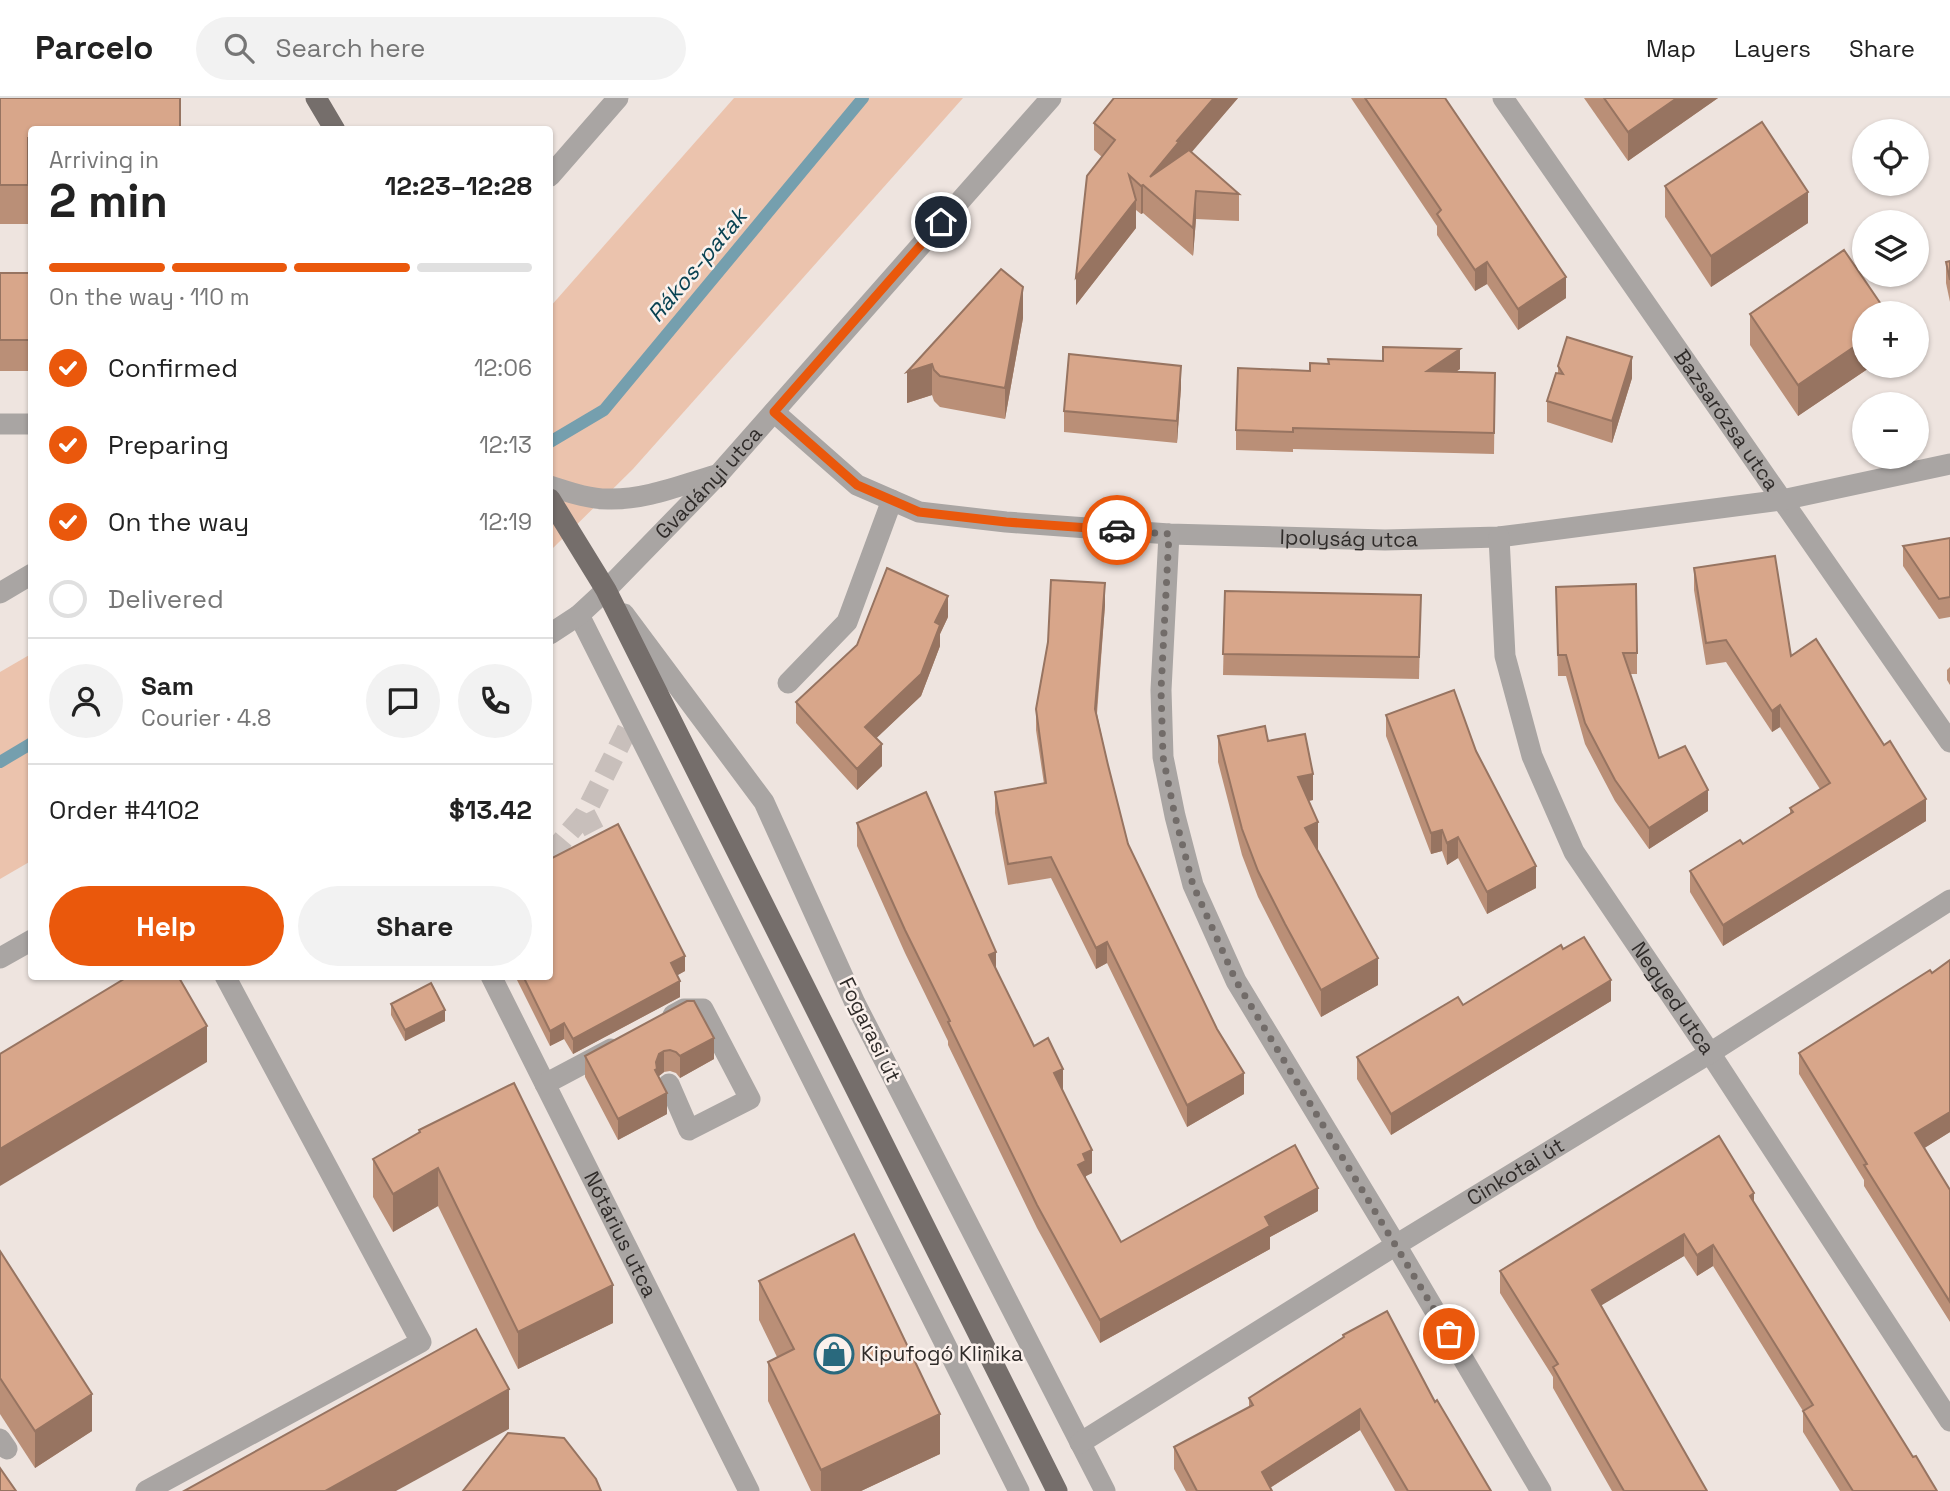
<!DOCTYPE html>
<html lang="en">
<head>
<meta charset="utf-8">
<style>
  body { margin:0; font-family:"Space Grotesk",sans-serif; background:#f2f2f2; color:#222; height:100vh; display:flex; flex-direction:column; font-size:26px; white-space:nowrap }
  * { box-sizing:border-box; margin:0 }
  p { font-size:23px; color:#767676 }
  .icon { flex:none; width:38px; height:38px; fill:none; stroke:currentColor; stroke-width:2; stroke-linecap:round; stroke-linejoin:round }
  .map { position:relative; flex:1; overflow:hidden }
  .side { position:absolute; left:28px; top:28px; width:525px; height:854px; display:flex; flex-direction:column; background:#fff; border-radius:7px; box-shadow:0 2px 5px #0004 }
  .side>* { flex:none }
  .tools { position:absolute; left:1852px; top:21px; display:grid; gap:14px }
  .tools a { display:grid; place-items:center; width:77px; height:77px; border-radius:50%; background:#fff; box-shadow:0 2px 5px #0004; font-size:35px }
  .pin { position:absolute; display:grid; place-items:center; width:60px; height:60px; color:#fff; margin:-30px; border:4px solid #fff; border-radius:50%; box-shadow:0 2px 7px #0007 }
  .courier { position:absolute; display:grid; place-items:center; width:70px; height:70px; margin:-35px; border:5px solid #ea580c; border-radius:50%; background:#fff; color:#222; box-shadow:0 2px 9px #0007 }
  .head em { font-style:normal; font-weight:800 }
  .head div { display:flex; flex-direction:column-reverse }
  .head { display:flex; align-items:center; justify-content:space-between; height:119px; padding:0 21px }
  h1 { font-size:46px; font-weight:800; line-height:52px }
  .bar { display:grid; grid-template-columns:repeat(4,1fr); gap:10px 7px; align-content:center; height:84px; padding:0 21px }
  .bar i { height:9px; border-radius:5px; background:#e0e0e0 }
  .bar .on { background:#ea580c }
  .bar p { grid-column:span 4 }
  .line { display:flex; align-items:center; gap:18px; padding:0 21px; border-top:2px solid #e0e0e0 }
  .line div { flex:1 }
  .round { display:grid; place-items:center; flex:none; width:74px; height:74px; border-radius:37px; background:#f2f2f2 }
  ol { padding:0 21px; list-style:none }
  li { display:flex; align-items:center; gap:21px; height:77px }
  li p { margin-inline-start:auto }
  li .icon { padding:7px; border-radius:50%; background:#ea580c; color:#fff; stroke-width:4 }
  li:last-child { color:#767676 }
  li i { width:38px; height:38px; border:4px solid #e0e0e0; border-radius:50% }
  .action { display:flex; gap:14px; margin-top:auto; padding:14px 21px }
  .action a { flex:1; height:80px; border-radius:42px; background:#ea580c; color:#fff; font-size:28px; font-weight:800; line-height:80px; text-align:center }
  .action a+a { background:#f2f2f2; color:#222 }
  header { display:flex; align-items:center; gap:42px; box-sizing:border-box; height:98px; padding:0 35px; background:#fff; border-bottom:2px solid #e0e0e0 }
  header strong { font-size:33px }
  nav { display:flex; gap:38px; margin-inline-start:auto; font-size:24px }
  .search { width:490px; height:63px; background:#f2f2f2; display:flex; align-items:center; gap:18px; box-sizing:border-box; padding:0 24px; border-radius:38px; color:#767676; font-size:26px }
  .map>svg:first-child { display:block }
  .green { fill:#ebc3ad }
  .lines { fill:none; stroke-linecap:round; stroke-linejoin:round }
  .stream { stroke:#759fae; stroke-width:12 }
  .minor-tunnel { stroke:#c8bfbb; stroke-width:21; stroke-dasharray:21 10; stroke-linecap:butt }
  .minor { stroke:#a9a5a3; stroke-width:21 }
  .major { stroke:#756e6b; stroke-width:21 }
  .wall { fill:#ba8f77 }
  .shaded-wall { fill:#977461 }
  .building { fill:#d8a68a; stroke:#977461; stroke-width:2 }
  .done { stroke:#726c69; stroke-width:7; stroke-dasharray:0 12.6 }
  .route { stroke:#ea580c; stroke-width:9 }
  .labels { text-anchor:middle; stroke-width:5; stroke-linejoin:round; paint-order:stroke }
  .street-label { font-size:21px; fill:#302c2a; stroke:#fbf1ec }
  .poi-label { font-size:21px; fill:#302c2a; stroke:#fbf1ec; text-anchor:start }
  .water-label { font-size:23px; font-style:italic; fill:#094252; stroke:#fbf1ec }
</style>
</head>
<body>
<header>
<strong>Parcelo</strong>
<div class="search"><svg class="icon" aria-label="search" viewBox="0 0 24 24"><circle cx="10" cy="10" r="6"/><path d="M15 15l6 6"/></svg>Search here</div>
<nav><a>Map</a><a>Layers</a><a>Share</a></nav>
</header>
<div class="map">
<svg width="1950" height="1393" viewBox="0 0 1950 1393">
  <rect width="100%" height="100%" fill="#eee4df"/>
  <!-- green -->
  <g class="green">
    <polygon points="734,0 963,0 633,371 550,453 550,209"/>
    <polygon points="31,556 31,763 0,781 0,574"/>
  </g>
  <g class="lines">
    <!-- stream -->
    <g class="stream">
      <polyline points="550,344 604,312 863,0"/>
      <polyline points="0,664 32,645"/>
    </g>
    <!-- minor-tunnel -->
    <g class="minor-tunnel">
      <polyline points="550,757 585,716"/>
      <polyline points="608,761 585,716 632,622"/>
    </g>
    <!-- minor -->
    <g class="minor">
      <path id="s1" d="M1503,0l447,644"/>
      <polyline points="550,78 618,0"/>
      <path id="s2" d="M774,314l83,73 62,27 87,10 163,12 216,6 114,-3 283,-37 168,-36"/>
      <polyline points="0,326 32,326"/>
      <path d="M550,388c19,6 38,13 58,13 37,1 73,-14 108,-24"/>
      <polyline points="1169,436 1161,592 1163,659 1175,718 1193,787 1236,883 1396,1147 1541,1393"/>
      <path id="s3" d="M1499,439l6,119 27,100 42,96 136,201 240,368"/>
      <polyline points="0,495 32,476"/>
      <polyline points="624,516 764,704 855,905 1105,1393"/>
      <polyline points="579,517 1019,1393"/>
      <path id="s4" d="M550,536l29,-19 27,-25 112,-115 333,-377"/>
      <polyline points="788,585 847,524 892,402"/>
      <polyline points="0,860 32,842"/>
      <path id="s5" d="M491,878l258,515"/>
      <polyline points="545,986 611,951"/>
      <polyline points="669,986 689,1032 750,1001 703,911 684,911 673,917"/>
      <polyline points="0,1341 7,1351"/>
      <path id="s6" d="M1080,1345l316,-198 314,-192 240,-153"/>
      <polyline points="146,1393 421,1244 225,878"/>
    </g>
    <!-- major -->
    <g class="major">
      <polyline points="316,0 335,32"/>
      <polyline points="550,401 606,492 1057,1393"/>
    </g>
  </g>
  <!-- wall -->
  <g class="wall">
    <polygon points="0,0 32,32 32,80 28,80 28,126 0,126"/>
    <polygon points="1238,0 1191,54 1239,96 1239,123 1196,121 1193,158 1143,115 1141,116 1136,112 1136,130 1076,207 1102,59 1094,52 1094,25"/>
    <polygon points="1351,0 1445,0 1566,200 1518,232 1487,186 1475,193 1437,137 1437,128"/>
    <polygon points="1584,0 1718,0 1628,63"/>
    <polygon points="1665,88 1808,125 1711,189 1665,119"/>
    <polygon points="1950,163 1950,204 1946,185 1946,164"/>
    <rect x="0" y="175" width="32" height="98"/>
    <polygon points="1750,216 1864,268 1872,268 1798,318 1750,247"/>
    <polygon points="1023,220 1005,321 940,309 934,303 932,297 907,305 907,274"/>
    <polygon points="1558,268 1632,280 1612,345 1547,324 1547,303 1558,275"/>
    <polygon points="1460,271 1457,273 1495,275 1494,356 1293,351 1293,354 1236,352 1236,332 1310,273"/>
    <polygon points="1181,289 1177,345 1064,334 1064,313"/>
    <polygon points="1950,440 1950,519 1939,521 1903,468 1903,448"/>
    <polygon points="1694,470 1791,558 1926,723 1723,848 1690,794 1690,773 1743,746 1790,716 1790,710 1820,691 1780,629 1772,634 1726,564 1706,567 1694,492"/>
    <polygon points="1556,489 1637,555 1637,576 1630,576 1659,660 1708,713 1649,751 1615,703 1585,646 1566,578 1558,578"/>
    <polygon points="1225,493 1421,497 1419,581 1223,577"/>
    <polygon points="1105,507 1097,616 1108,667 1128,746 1244,996 1187,1029 1107,865 1096,871 1051,780 1008,787 995,715 995,694 1044,686 1036,632 1036,611"/>
    <polygon points="948,519 940,536 940,548 921,598 876,640 882,668 857,692 796,625 796,604"/>
    <polygon points="1950,569 1950,587 1947,582 1947,572"/>
    <polygon points="1386,617 1476,653 1536,790 1487,816 1458,760 1447,767 1442,753 1431,756 1386,638"/>
    <polygon points="1218,638 1268,643 1313,702 1308,703 1317,751 1378,887 1321,919 1285,852 1258,799 1242,757 1218,664"/>
    <polygon points="857,725 996,873 1034,948 1063,993 1092,1075 1086,1078 1086,1081 1121,1144 1318,1113 1270,1139 1270,1151 1100,1245 1037,1130 948,947 948,943 905,855 857,748"/>
    <polygon points="1563,851 1611,903 1391,1037 1357,981 1357,959 1463,907"/>
    <polygon points="1950,862 1950,1034 1924,1050 1950,1092 1950,1224 1864,1088 1864,1082 1799,976 1799,955 1932,875"/>
    <polygon points="685,873 677,877 680,899 573,956 564,941 550,948 515,878 550,878"/>
    <polygon points="391,906 445,923 405,943 391,917"/>
    <polygon points="714,940 714,961 680,980 676,975 670,973 664,974 659,978 667,1016 618,1042 585,979 585,958"/>
    <polygon points="419,1032 613,1225 518,1271 438,1108 393,1134 373,1099 373,1061 419,1035"/>
    <polygon points="1754,1106 1913,1359 1937,1393 1840,1393 1803,1334 1803,1313 1713,1168 1697,1178 1684,1158 1601,1207 1707,1393 1612,1393 1553,1290 1553,1279 1500,1195 1500,1173"/>
    <polygon points="0,1153 92,1333 35,1370 0,1316"/>
    <polygon points="759,1183 940,1356 861,1393 811,1393 768,1303 768,1264 777,1259 759,1222"/>
    <polygon points="1343,1237 1435,1304 1491,1393 1395,1393 1360,1332 1270,1390 1272,1393 1186,1393 1174,1371 1174,1349 1249,1309 1249,1300 1343,1239"/>
  </g>
  <!-- shaded-wall -->
  <g class="shaded-wall">
    <polygon points="1214,0 1238,0 1179,69 1150,79 1177,43"/>
    <polygon points="1677,0 1718,0 1628,63 1628,34"/>
    <polygon points="1143,87 1143,115 1141,116 1141,88"/>
    <polygon points="1196,93 1196,121 1193,158 1193,130"/>
    <polygon points="1808,94 1808,125 1711,189 1711,158"/>
    <polygon points="1136,102 1136,130 1076,207 1076,179"/>
    <polygon points="1487,164 1487,186 1475,193 1475,172"/>
    <polygon points="1566,179 1566,200 1518,232 1518,211"/>
    <polygon points="1023,189 1023,220 1005,321 1005,290"/>
    <polygon points="1864,242 1864,268 1872,268 1798,318 1798,287"/>
    <polygon points="1460,251 1460,271 1427,293 1427,273"/>
    <polygon points="1632,259 1632,280 1612,345 1612,323"/>
    <polygon points="932,266 932,297 907,305 907,274"/>
    <polygon points="1181,268 1181,289 1177,345 1177,323"/>
    <polygon points="1105,485 1105,507 1095,632 1095,611"/>
    <polygon points="948,498 948,519 940,536 940,548 921,598 865,651 865,629 935,524"/>
    <polygon points="1780,607 1780,629 1772,634 1772,613"/>
    <polygon points="882,646 882,668 857,692 857,671"/>
    <polygon points="1313,676 1313,702 1298,705 1298,679"/>
    <polygon points="1708,692 1708,713 1649,751 1649,730"/>
    <polygon points="1926,701 1926,723 1723,848 1723,827"/>
    <polygon points="1318,724 1318,751 1305,757 1305,730"/>
    <polygon points="1442,732 1442,753 1431,756 1431,735"/>
    <polygon points="1458,739 1458,760 1447,767 1447,745"/>
    <polygon points="1536,768 1536,790 1487,816 1487,794"/>
    <polygon points="1107,844 1107,865 1096,871 1096,850"/>
    <polygon points="996,854 996,877 989,857"/>
    <polygon points="685,858 685,873 671,881 671,865"/>
    <polygon points="1378,860 1378,887 1321,919 1321,892"/>
    <polygon points="1611,882 1611,903 1391,1037 1391,1016"/>
    <polygon points="680,883 680,899 573,956 573,941"/>
    <polygon points="445,912 445,923 405,943 405,932"/>
    <polygon points="564,925 564,941 550,948 550,933"/>
    <polygon points="207,928 207,964 0,1088 0,1051"/>
    <polygon points="714,940 714,961 680,980 680,958"/>
    <polygon points="664,953 664,974 659,978 657,982 655,972 656,964 659,956"/>
    <polygon points="1063,971 1063,994 1054,975"/>
    <polygon points="1244,975 1244,996 1187,1029 1187,1007"/>
    <polygon points="667,995 667,1016 618,1042 618,1021"/>
    <polygon points="1950,1014 1950,1034 1915,1056 1915,1035"/>
    <polygon points="1092,1052 1092,1075 1086,1078 1086,1086 1078,1067 1083,1056"/>
    <polygon points="438,1070 438,1108 393,1134 393,1096"/>
    <polygon points="1318,1090 1318,1113 1270,1139 1270,1151 1100,1245 1100,1222 1265,1119"/>
    <polygon points="1754,1095 1754,1116 1750,1098"/>
    <polygon points="1684,1136 1684,1158 1592,1213 1592,1192"/>
    <polygon points="1713,1147 1713,1168 1697,1178 1697,1157"/>
    <polygon points="613,1187 613,1225 518,1271 518,1234"/>
    <polygon points="509,1291 509,1331 396,1393 325,1393"/>
    <polygon points="92,1296 92,1333 35,1370 35,1333"/>
    <polygon points="1360,1311 1360,1332 1265,1393 1262,1374"/>
    <polygon points="940,1316 940,1356 861,1393 821,1393 821,1372"/>
  </g>
  <!-- building -->
  <g class="building">
    <polygon points="0,0 180,0 180,32 32,32 32,40 28,40 28,87 0,87"/>
    <polygon points="1114,0 1214,0 1177,43 1179,44 1150,79 1189,52 1239,96 1196,93 1193,130 1143,87 1141,88 1129,77 1136,102 1076,179 1087,78 1115,42 1094,25"/>
    <polygon points="1365,0 1445,0 1566,179 1518,211 1487,164 1475,172 1437,116 1441,112"/>
    <polygon points="1604,0 1677,0 1628,34"/>
    <polygon points="1762,24 1808,94 1711,158 1665,88"/>
    <polygon points="1844,152 1887,215 1864,215 1864,242 1798,287 1750,216"/>
    <polygon points="1950,163 1950,182 1946,164"/>
    <polygon points="1001,171 1023,189 1005,290 940,278 934,272 932,266 907,274"/>
    <rect x="0" y="175" width="32" height="67"/>
    <polygon points="1567,239 1632,259 1612,323 1547,303 1556,275 1563,276 1558,268"/>
    <polygon points="1383,249 1460,251 1427,273 1495,275 1494,335 1293,330 1293,334 1236,332 1238,270 1310,273 1310,265 1329,266 1328,261 1383,263"/>
    <polygon points="1069,256 1181,268 1177,323 1064,313"/>
    <polygon points="1950,440 1950,499 1939,501 1903,448"/>
    <polygon points="1775,458 1791,558 1816,541 1884,647 1890,643 1926,701 1723,827 1690,773 1740,742 1743,746 1793,714 1790,710 1830,685 1780,607 1772,613 1726,542 1706,545 1694,470"/>
    <polygon points="887,470 948,498 935,524 940,527 921,576 865,629 882,646 857,671 796,604 857,547"/>
    <polygon points="1051,482 1105,485 1095,611 1108,667 1128,746 1217,931 1244,975 1187,1007 1107,844 1096,850 1051,759 1008,766 995,694 1046,685 1036,611 1048,544"/>
    <polygon points="1636,486 1637,555 1623,555 1659,660 1685,648 1708,692 1649,730 1615,682 1585,625 1566,557 1558,557 1556,489"/>
    <polygon points="1225,493 1421,497 1419,559 1223,556"/>
    <polygon points="1454,592 1476,653 1536,768 1487,794 1458,739 1447,745 1442,732 1431,735 1386,617"/>
    <polygon points="1265,628 1268,643 1305,636 1313,676 1298,679 1318,724 1305,730 1378,860 1321,892 1285,826 1258,773 1242,731 1218,638"/>
    <polygon points="926,694 996,854 989,857 1034,948 1048,940 1063,971 1054,975 1092,1052 1083,1056 1086,1063 1078,1067 1121,1144 1295,1047 1318,1090 1265,1119 1270,1128 1100,1222 1037,1107 948,924 950,923 905,832 857,725"/>
    <polygon points="618,726 685,858 671,865 680,883 573,941 564,925 550,933 523,878 550,878 550,761"/>
    <polygon points="1584,839 1611,882 1391,1016 1357,959 1458,899 1463,907 1561,847 1563,851"/>
    <polygon points="1950,862 1950,1014 1915,1035 1950,1092 1950,1204 1864,1067 1867,1066 1799,955 1930,872 1932,875"/>
    <polygon points="129,878 178,878 207,928 0,1051 0,956"/>
    <polygon points="431,885 445,912 405,932 391,906"/>
    <polygon points="687,903 694,903 714,940 680,958 676,954 670,952 664,953 659,956 656,964 657,971 655,972 667,995 618,1021 585,958"/>
    <polygon points="514,985 613,1187 518,1234 438,1070 393,1096 373,1061 420,1034 419,1032"/>
    <polygon points="1719,1038 1754,1095 1750,1098 1913,1359 1916,1358 1937,1393 1853,1393 1803,1313 1813,1307 1713,1147 1697,1157 1684,1136 1592,1192 1707,1393 1624,1393 1553,1269 1558,1266 1500,1173"/>
    <polygon points="854,1136 940,1316 821,1372 768,1264 794,1251 759,1183"/>
    <polygon points="0,1153 92,1296 35,1333 0,1280"/>
    <polygon points="1387,1213 1435,1304 1437,1302 1491,1393 1408,1393 1360,1311 1262,1374 1272,1393 1197,1393 1174,1349 1253,1307 1249,1300 1344,1239 1343,1237"/>
    <polygon points="476,1231 509,1291 325,1393 184,1393"/>
    <polygon points="508,1335 564,1340 596,1381 601,1393 463,1393"/>
    <polygon points="0,1370 16,1393 0,1393"/>
  </g>
  <g class="lines">
    <!-- done -->
    <polyline class="done" points="1117,432 1169,436 1161,592 1163,659 1175,718 1193,787 1236,883 1449,1236"/>
    <!-- route -->
    <polyline class="route" points="941,124 774,314 857,387 919,414 1006,424 1117,432"/>
  </g>
  <!-- icons -->
  <defs>
    <symbol id="shop-ring" viewBox="-11 -11 22 22"><circle r="9.5" fill="#fbf1ec" stroke="#29697d" stroke-width="1.5"/><path d="M-5-2.5h2.3a2.7 3.5 0 0 1 5.4 0H5L5.5 6h-11ZM-1.5-2.5h3a1.5 2.3 0 0 0-3 0Z" fill="#29697d"/></symbol>
  </defs>
  <g fill-rule="evenodd">
    <use href="#shop-ring" x="812" y="1234" width="44" height="44"/>
  </g>
  <g class="labels">
    <!-- street labels -->
    <g class="street-label">
      <text dy="7" stroke="none"><textPath href="#s1" startOffset="392">Bazsarózsa utca</textPath></text>
      <text dy="7" stroke="none"><textPath href="#s4" startOffset="220">Gvadányi utca</textPath></text>
      <text dy="7" stroke="none"><textPath href="#s2" startOffset="609">Ipolyság utca</textPath></text>
      <text dy="7" stroke="none"><textPath href="#s3" startOffset="504">Negyed utca</textPath></text>
      <text transform="translate(870 932) rotate(64)" y="7">Fogarasi út</text>
      <text dy="7" stroke="none"><textPath href="#s6" startOffset="513">Cinkotai út</textPath></text>
      <text dy="7" stroke="none"><textPath href="#s5" startOffset="289">Nótárius utca</textPath></text>
    </g>
    <!-- poi labels -->
    <g class="poi-label">
      <text x="861" y="1263">Kipufogó Klinika</text>
    </g>
    <!-- water labels -->
    <g class="water-label">
      <text transform="translate(697 167) rotate(-50)" y="8">Rákos-patak</text>
    </g>
  </g>
</svg>
<div class="tools">
<a><svg class="icon" aria-label="locate" viewBox="0 0 24 24"><circle cx="12" cy="12" r="6"/><path d="M12 2v4M12 18v4M2 12h4M18 12h4"/></svg></a>
<a><svg class="icon" aria-label="layers" viewBox="0 0 24 24"><path d="M12 4l9 5-9 5-9-5zM3 14l9 5 9-5"/></svg></a>
<a>+</a>
<a>−</a>
</div>
<div class="pin" style="left:1449px;top:1236px;background:#ea580c"><svg class="icon" aria-label="bag" viewBox="0 0 24 24"><path d="M5 8h14l-1 12H6zM9 8a3 3 0 0 1 6 0"/></svg></div>
<div class="pin" style="left:941px;top:124px;background:#1f2937"><svg class="icon" aria-label="home" viewBox="0 0 24 24"><path d="M3 11l9-7 9 7M6 9v11h12V9"/></svg></div>
<div class="courier" style="left:1117px;top:432px"><svg class="icon" aria-label="car" viewBox="0 0 24 24"><path d="M5 17H2v-5l4-1 3-4h7l3 4 3 1v5h-3M9 17h6M6 11h13"/><circle cx="7" cy="17" r="2"/><circle cx="17" cy="17" r="2"/></svg></div>
<section class="side">
<div class="head"><div><h1>2 min</h1><p>Arriving in</p></div><em>12:23–12:28</em></div>
<div class="bar"><i class="on"></i><i class="on"></i><i class="on"></i><i></i><p>On the way · 110 m</p></div>
<ol>
<li><svg class="icon" aria-label="check" viewBox="0 0 24 24"><path d="M5 12l5 5 9-10"/></svg>Confirmed<p>12:06</p></li>
<li><svg class="icon" aria-label="check" viewBox="0 0 24 24"><path d="M5 12l5 5 9-10"/></svg>Preparing<p>12:13</p></li>
<li><svg class="icon" aria-label="check" viewBox="0 0 24 24"><path d="M5 12l5 5 9-10"/></svg>On the way<p>12:19</p></li>
<li><i></i>Delivered</li>
</ol>
<div class="line" style="height:126px"><a class="round"><svg class="icon" aria-label="person" viewBox="0 0 24 24"><circle cx="12" cy="8" r="4"/><path d="M4 21q1-7 8-7t8 7"/></svg></a><div><b>Sam</b><p>Courier · 4.8</p></div><a class="round"><svg class="icon" aria-label="chat" viewBox="0 0 24 24"><path d="M4 5h16v11H9l-5 4z"/></svg></a><a class="round"><svg class="icon" aria-label="phone" viewBox="0 0 24 24"><path d="M5 4h4l2 5-3 2q2 4 5 5l2-3 5 2v4C11 20 4 13 5 4z"/></svg></a></div>
<div class="line" style="height:91px"><div>Order #4102</div><b>$13.42</b></div>
<div class="action"><a>Help</a><a>Share</a></div>
</section>
</div>
</body>
</html>
